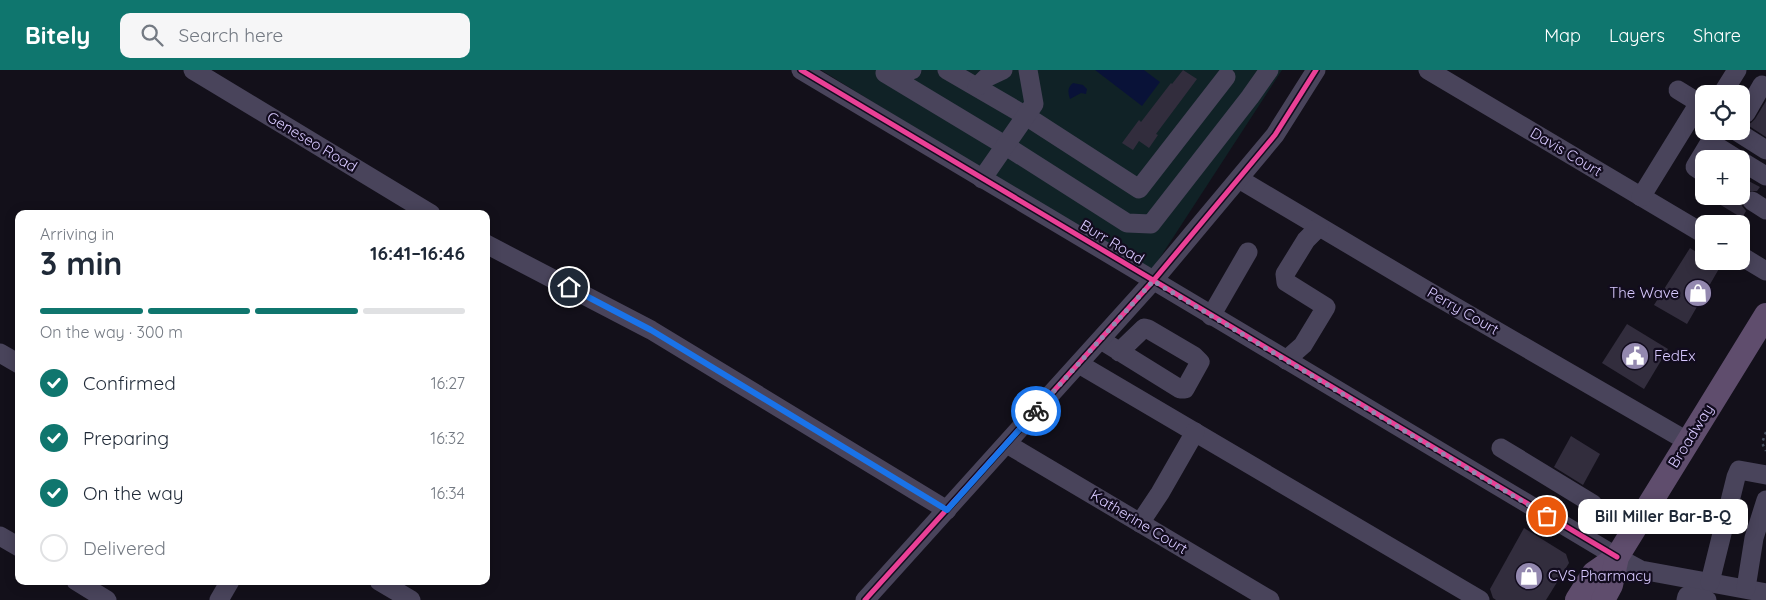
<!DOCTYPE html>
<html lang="en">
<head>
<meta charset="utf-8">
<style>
  body { margin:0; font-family:Quicksand,sans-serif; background:#f6f6f7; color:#1f2937; height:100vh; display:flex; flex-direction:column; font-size:19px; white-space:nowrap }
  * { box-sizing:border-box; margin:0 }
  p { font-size:16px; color:#747a83 }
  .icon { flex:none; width:28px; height:28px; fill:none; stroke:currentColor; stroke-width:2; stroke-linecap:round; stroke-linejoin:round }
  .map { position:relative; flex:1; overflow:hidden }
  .details { position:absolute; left:15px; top:140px; width:475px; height:375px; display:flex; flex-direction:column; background:#fff; border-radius:10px; box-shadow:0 2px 12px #0003 }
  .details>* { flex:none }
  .controls { position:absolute; left:1695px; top:15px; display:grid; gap:10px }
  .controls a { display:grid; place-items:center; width:55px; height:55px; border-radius:10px; background:#fff; box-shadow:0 2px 12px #0003; font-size:25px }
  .pin { position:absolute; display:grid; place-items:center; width:42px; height:42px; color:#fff; margin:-21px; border:2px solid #fff; border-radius:50%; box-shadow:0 1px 5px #0007 }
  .courier { position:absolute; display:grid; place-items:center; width:50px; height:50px; margin:-25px; border:4px solid #1a73e8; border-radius:50%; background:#fff; color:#222; box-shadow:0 1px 6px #0007 }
  .bubble { position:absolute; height:35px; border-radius:10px; background:#fff; box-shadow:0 2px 12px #0003; font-size:16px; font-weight:700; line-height:35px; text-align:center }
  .summary em { font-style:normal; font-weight:700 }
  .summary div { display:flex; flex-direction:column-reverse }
  .summary { display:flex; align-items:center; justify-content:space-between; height:85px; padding:0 25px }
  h1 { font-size:32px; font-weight:700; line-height:38px }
  .bar { display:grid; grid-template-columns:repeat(4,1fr); gap:8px 5px; align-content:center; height:60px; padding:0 25px }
  .bar i { height:6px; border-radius:4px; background:#e0e1e3 }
  .bar .active { background:#0f766e }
  .bar p { grid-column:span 4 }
  ol { padding:0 25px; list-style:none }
  li { display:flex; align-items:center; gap:15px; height:55px }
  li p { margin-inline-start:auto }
  li .icon { padding:5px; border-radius:50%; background:#0f766e; color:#fff; stroke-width:4 }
  li:last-child { color:#747a83 }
  li i { width:28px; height:28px; border:2px solid #e0e1e3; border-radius:50% }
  header { display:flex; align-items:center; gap:30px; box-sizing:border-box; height:70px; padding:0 25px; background:#0f766e; color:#fff }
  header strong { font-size:24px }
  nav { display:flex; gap:28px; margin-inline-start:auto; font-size:18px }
  .search { width:350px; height:45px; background:#f6f6f7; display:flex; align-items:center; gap:12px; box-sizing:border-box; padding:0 18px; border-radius:10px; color:#747a83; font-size:19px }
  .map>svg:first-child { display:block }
  .green { fill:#102226 }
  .water { fill:#091238 }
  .building { fill:#322d3d }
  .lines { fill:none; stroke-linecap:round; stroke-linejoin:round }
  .path { stroke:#444d5c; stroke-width:2.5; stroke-dasharray:2.5 4; stroke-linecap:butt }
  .minor { stroke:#49445b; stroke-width:19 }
  .major { stroke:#5f4d6d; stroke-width:24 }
  .cycleway-casing { stroke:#120c1e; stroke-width:8 }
  .cycleway { stroke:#ea4096; stroke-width:5 }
  .done { stroke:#9388af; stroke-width:5; stroke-dasharray:0 9 }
  .route { stroke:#1a73e8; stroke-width:6 }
  .labels { text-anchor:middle; stroke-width:4.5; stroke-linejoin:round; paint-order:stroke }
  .street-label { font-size:15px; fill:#d8c9ff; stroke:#120c1e }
  .poi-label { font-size:15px; fill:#d8c9ff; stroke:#120c1e; text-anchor:start }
</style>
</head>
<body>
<header>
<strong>Bitely</strong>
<div class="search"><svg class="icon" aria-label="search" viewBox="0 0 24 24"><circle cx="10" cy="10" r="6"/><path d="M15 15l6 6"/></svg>Search here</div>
<nav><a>Map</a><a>Layers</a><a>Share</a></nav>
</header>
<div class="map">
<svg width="1766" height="530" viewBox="0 0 1766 530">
  <rect width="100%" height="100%" fill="#13101a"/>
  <!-- green -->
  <polygon class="green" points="821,0 1282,0 1150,203"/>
  <!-- water -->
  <g class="water">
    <polygon points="1095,0 1144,0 1160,12 1142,36"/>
    <path d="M1073,13l10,2 4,4 -1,5 -5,-1 -11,6c-2,-7 -3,-11 3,-16z"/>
  </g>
  <!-- building -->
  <g class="building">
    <polygon points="1183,0 1197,9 1156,64 1158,65 1149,78 1139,71 1133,80 1122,73 1139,50 1141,52 1171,13 1172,14"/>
    <polygon points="1766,31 1766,67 1746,54 1751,53 1755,49"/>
    <polygon points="1741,107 1760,117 1757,121 1747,121 1742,125 1741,131 1742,136 1746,141 1742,148 1706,126 1741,126"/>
    <polygon points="1690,178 1704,187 1704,191 1710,191 1720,197 1687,254 1654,235"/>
    <polygon points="1627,254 1668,279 1644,319 1602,293"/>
    <polygon points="1571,366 1600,384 1583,415 1554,397"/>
    <polygon points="1524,458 1566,484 1569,493 1546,530 1496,530 1493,528 1490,519"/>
  </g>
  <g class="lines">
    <!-- path -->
    <polyline class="path" points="1766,362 1762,373 1766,381"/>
    <!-- minor -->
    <g class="minor">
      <polyline points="193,0 431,144"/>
      <polyline points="801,0 1617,487 1641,500 1766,523"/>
      <polyline points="912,0 885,3 1006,76 1127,153 1151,154 1250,27 1269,0"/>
      <polyline points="947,0 1026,46 1139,119 1226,7"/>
      <polyline points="1428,0 1704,164"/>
      <polyline points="977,17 986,8 1003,0"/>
      <polyline points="1678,20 1704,36"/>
      <polyline points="1722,24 1737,0"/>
      <polyline points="1746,43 1762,15"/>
      <polyline points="1736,61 1766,80"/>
      <polyline points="1741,91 1766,106"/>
      <polyline points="1704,103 1695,97 1710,72 1737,89"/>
      <polyline points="982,109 1034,34 1028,0"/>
      <polyline points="1239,109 1426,220 1687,371"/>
      <polyline points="1641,127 1699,33"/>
      <polyline points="1752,131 1766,140"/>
      <polyline points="486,174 651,260 947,440"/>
      <polyline points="1741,186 1766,201"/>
      <polyline points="1211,246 1248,182"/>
      <polyline points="1101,270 1180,319 1185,319 1200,292 1194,286 1148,259 1144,258 1119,282"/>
      <polyline points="0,283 19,294"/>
      <polyline points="1286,290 1303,275 1326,237 1286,212 1285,204 1306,170 1319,157"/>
      <polyline points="1079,294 1480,530"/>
      <polyline points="1007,374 1270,530"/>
      <polyline points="1501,378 1593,434"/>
      <polyline points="1140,453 1160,423 1195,362"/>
      <polyline points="0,466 19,477"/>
      <polyline points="76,511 107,530"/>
      <polyline points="379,511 411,530"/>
      <polyline points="1710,512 1736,407 1739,400 1766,405"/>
      <polyline points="1746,518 1754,468 1766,430"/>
      <polyline points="219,530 230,511"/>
      <polyline points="865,530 1153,211 1275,65 1316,0"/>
      <polyline points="1686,530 1687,526 1707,530"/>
    </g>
    <!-- major -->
    <g class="major">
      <polyline points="1577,530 1594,503 1617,487"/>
      <polyline points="1603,530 1611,515 1617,487 1766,245"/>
    </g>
    <defs>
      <g id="cycleway">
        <polyline points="801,0 1617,487"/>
        <polyline points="865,530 1153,211 1275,65 1316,0"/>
      </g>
    </defs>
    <!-- cycleway casing -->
    <use href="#cycleway" class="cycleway-casing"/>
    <!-- cycleway -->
    <use href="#cycleway" class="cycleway"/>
  </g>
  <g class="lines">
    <!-- done -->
    <polyline class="done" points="1036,341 1153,211 1547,446"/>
    <!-- route -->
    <polyline class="route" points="569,217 651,260 947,440 1036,341"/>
  </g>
  <!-- icons -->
  <defs>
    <symbol id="shop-disc" viewBox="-11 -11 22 22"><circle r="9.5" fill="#9388af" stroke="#120c1e"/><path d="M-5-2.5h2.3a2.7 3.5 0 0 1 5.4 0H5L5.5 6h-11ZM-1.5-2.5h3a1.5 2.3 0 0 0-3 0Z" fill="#fff"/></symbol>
    <symbol id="civic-disc" viewBox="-11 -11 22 22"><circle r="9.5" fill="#9388af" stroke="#120c1e"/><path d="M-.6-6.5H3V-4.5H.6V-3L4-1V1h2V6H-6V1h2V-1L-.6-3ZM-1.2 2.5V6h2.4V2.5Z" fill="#fff"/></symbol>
  </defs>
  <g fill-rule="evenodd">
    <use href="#shop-disc" x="1682" y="207" width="32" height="32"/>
    <use href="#civic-disc" x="1619" y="270" width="32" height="32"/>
    <use href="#shop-disc" x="1513" y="490" width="32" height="32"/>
  </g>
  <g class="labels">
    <!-- street labels -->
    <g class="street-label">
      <text transform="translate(312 72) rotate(31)" y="5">Geneseo Road</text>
      <text transform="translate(1566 82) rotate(31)" y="5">Davis Court</text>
      <text transform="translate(1112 172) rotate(31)" y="5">Burr Road</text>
      <text transform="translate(1463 241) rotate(30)" y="5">Perry Court</text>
      <text transform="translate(1691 366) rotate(-58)" y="5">Broadway</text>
      <text transform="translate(1139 452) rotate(31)" y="5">Katherine Court</text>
    </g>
    <!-- poi labels -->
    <g class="poi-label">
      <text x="1679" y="228" text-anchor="end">The Wave</text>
      <text x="1654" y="291">FedEx</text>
      <text x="1548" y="511">CVS Pharmacy</text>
    </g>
  </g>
</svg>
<div class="controls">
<a><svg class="icon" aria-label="locate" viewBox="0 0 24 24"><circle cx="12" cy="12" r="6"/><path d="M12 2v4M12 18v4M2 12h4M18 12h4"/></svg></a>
<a>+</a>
<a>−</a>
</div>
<div class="pin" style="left:1547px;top:446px;background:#ea580c"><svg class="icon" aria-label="bag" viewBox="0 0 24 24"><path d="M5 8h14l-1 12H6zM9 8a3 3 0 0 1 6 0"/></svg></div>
<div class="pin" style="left:569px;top:217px;background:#1f2937"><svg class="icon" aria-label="home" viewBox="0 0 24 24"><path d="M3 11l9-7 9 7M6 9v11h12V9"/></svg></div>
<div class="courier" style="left:1036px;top:341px"><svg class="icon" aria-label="bike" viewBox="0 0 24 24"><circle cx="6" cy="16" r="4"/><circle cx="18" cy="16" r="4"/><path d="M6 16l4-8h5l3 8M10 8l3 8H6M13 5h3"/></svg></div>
<div class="bubble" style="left:1578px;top:429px;width:170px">Bill Miller Bar-B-Q</div>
<section class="details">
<div class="summary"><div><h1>3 min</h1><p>Arriving in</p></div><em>16:41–16:46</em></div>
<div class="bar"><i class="active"></i><i class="active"></i><i class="active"></i><i></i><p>On the way · 300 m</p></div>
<ol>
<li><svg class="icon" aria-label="check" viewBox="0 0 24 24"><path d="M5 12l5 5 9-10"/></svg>Confirmed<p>16:27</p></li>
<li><svg class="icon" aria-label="check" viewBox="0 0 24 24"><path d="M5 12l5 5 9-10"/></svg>Preparing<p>16:32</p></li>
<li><svg class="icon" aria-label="check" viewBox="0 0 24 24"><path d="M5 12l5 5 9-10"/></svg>On the way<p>16:34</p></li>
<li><i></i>Delivered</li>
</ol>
</section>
</div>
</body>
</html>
